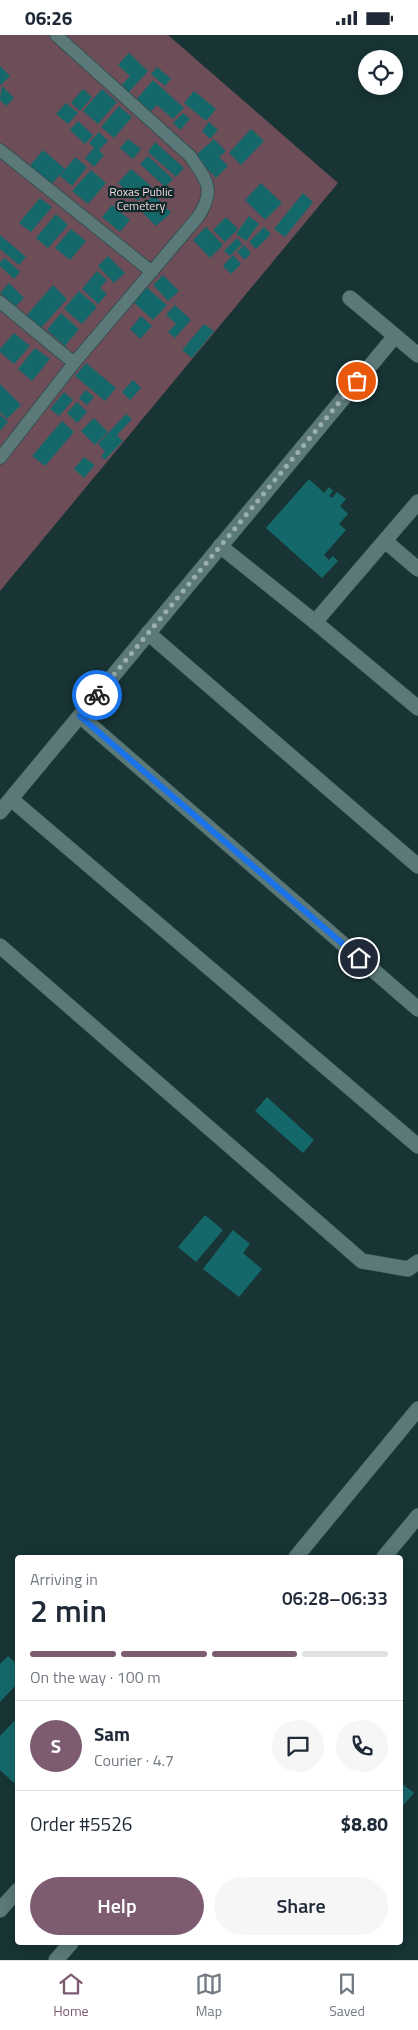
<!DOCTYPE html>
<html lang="en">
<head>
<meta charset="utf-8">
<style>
  body { margin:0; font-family:"Titillium Web",sans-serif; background:#f6f6f7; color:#1f2937; height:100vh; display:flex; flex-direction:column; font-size:19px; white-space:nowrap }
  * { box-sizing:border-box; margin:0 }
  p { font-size:16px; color:#747a83 }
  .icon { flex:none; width:28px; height:28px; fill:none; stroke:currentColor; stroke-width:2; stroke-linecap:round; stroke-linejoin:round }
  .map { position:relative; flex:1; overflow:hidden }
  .panel { position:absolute; left:15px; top:1520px; width:388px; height:390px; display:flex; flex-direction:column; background:#fff; border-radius:5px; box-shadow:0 2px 12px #0003 }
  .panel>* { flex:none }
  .buttons { position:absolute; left:358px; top:15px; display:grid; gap:10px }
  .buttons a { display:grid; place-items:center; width:45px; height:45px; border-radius:50%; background:#fff; box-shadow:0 2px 12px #0003; font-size:25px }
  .pin { position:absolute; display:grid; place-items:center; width:42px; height:42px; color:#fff; margin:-21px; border:2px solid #fff; border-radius:50%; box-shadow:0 1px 5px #0007 }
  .courier { position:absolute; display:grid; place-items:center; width:50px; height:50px; margin:-25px; border:4px solid #1a73e8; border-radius:50%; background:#fff; color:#222; box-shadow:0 1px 6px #0007 }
  .summary em { font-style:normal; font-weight:600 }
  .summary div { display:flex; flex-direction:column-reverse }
  .summary { display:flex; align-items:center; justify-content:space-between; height:85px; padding:0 15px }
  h1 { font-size:32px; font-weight:600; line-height:38px }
  .bar { display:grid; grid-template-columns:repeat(4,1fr); gap:8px 5px; align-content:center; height:60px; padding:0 15px }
  .bar i { height:6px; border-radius:4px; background:#e0e1e3 }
  .bar .active { background:#7d5c71 }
  .bar p { grid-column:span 4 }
  .line { display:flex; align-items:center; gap:12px; padding:0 15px; border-top:1px solid #e0e1e3 }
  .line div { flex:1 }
  .round { display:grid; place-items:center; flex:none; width:52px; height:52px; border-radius:26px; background:#f6f6f7 }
  .button { display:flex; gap:10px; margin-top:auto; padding:10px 15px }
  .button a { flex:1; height:58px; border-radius:30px; background:#7d5c71; color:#fff; font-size:20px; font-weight:600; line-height:58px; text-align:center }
  .button a+a { background:#f6f6f7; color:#1f2937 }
  .status { display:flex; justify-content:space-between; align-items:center; height:35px; padding:0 25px; background:#fff; direction:ltr }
  .status svg { height:14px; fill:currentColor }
  .tab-bar { display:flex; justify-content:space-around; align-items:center; height:70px; border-top:1px solid #e0e1e3; background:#fff; font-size:14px; color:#747a83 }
  .tab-bar a { display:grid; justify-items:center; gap:2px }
  .tab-bar .active { color:#7d5c71 }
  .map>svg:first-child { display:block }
  .green { fill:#6d4d58 }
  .building { fill:#15686a }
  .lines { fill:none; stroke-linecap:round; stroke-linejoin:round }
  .service-casing { stroke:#374f50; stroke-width:14 }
  .minor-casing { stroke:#374f50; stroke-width:16 }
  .service { stroke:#5b7979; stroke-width:12 }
  .minor { stroke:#5b7979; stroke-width:15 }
  .done { stroke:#9bafaf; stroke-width:5; stroke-dasharray:0 9 }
  .route { stroke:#1a73e8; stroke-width:6 }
  .labels { text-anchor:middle; stroke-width:4.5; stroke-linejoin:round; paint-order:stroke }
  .park-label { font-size:12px; fill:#f7d4de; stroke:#0e2a2b }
</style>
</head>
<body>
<div class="status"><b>06:26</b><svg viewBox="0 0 49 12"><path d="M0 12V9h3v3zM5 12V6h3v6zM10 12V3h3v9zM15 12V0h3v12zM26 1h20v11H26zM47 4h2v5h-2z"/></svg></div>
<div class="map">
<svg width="418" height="1925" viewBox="0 0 418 1925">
  <rect width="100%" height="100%" fill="#183435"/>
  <!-- green -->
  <polygon class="green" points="0,0 168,0 338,148 0,556"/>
  <!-- building -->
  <g class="building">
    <polygon points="129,18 148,36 129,57 122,50 130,41 118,30"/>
    <polygon points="0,31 10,41 1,50 0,49"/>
    <polygon points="157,32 171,44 165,51 151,39"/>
    <polygon points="153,45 184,73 173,84 157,70 150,77 136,65"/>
    <polygon points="2,51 14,63 6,71 0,65"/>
    <polygon points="83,54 92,62 80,76 71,68"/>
    <polygon points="102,54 117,67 98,89 83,76"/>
    <polygon points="194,56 216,74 206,86 184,68"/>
    <polygon points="66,68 78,78 68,89 56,79"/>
    <polygon points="119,71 132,82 114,103 101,92"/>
    <polygon points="183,78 190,84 180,95 173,88"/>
    <polygon points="78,86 93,100 85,109 70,95"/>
    <polygon points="209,87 218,95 210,104 202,96"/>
    <polygon points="251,94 264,106 241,130 229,118"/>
    <polygon points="99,97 108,106 99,115 104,120 94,132 85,123 94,113 89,108"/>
    <polygon points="128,104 141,114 133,124 120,113"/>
    <polygon points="214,104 226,116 219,122 228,131 216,143 195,121"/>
    <polygon points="155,107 184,133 176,142 148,117"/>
    <polygon points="43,115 65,134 50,151 28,133"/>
    <polygon points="148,121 173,144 165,152 140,129"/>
    <polygon points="75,122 87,132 72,151 60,141"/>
    <polygon points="131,134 151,151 138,166 118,148"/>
    <polygon points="91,135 106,148 88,169 72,156"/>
    <polygon points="261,148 282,168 265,185 245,165"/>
    <polygon points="303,158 313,167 285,202 274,194"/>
    <polygon points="154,160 171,178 156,191 139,174"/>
    <polygon points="40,163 52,172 31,197 19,188"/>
    <polygon points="112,170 130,185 120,197 102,182"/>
    <polygon points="56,179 68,190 48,213 36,203"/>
    <polygon points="249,181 259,189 246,206 236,199"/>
    <polygon points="226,182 238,194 225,207 213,195"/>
    <polygon points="206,192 223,210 210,223 193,205"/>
    <polygon points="264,192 271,199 256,214 249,207"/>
    <polygon points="71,194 86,206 70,225 55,213"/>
    <polygon points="0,200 26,222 19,230 0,214"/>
    <polygon points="237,203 242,209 230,221 224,216"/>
    <polygon points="244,210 251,218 245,225 237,217"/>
    <polygon points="233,220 241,229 231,239 223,231"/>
    <polygon points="108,221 125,238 114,248 98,231"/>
    <polygon points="5,223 20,237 14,244 0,231 0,227"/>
    <polygon points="97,236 107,245 100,253 107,259 98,269 82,254"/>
    <polygon points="163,240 179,256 168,266 153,250"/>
    <polygon points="9,248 24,263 15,272 0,258"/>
    <polygon points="53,250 67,264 41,293 27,280"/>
    <polygon points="145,251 167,270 153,285 132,266"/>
    <polygon points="79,256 97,272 82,289 64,274"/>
    <polygon points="175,270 191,285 175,303 168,297 176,289 166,280"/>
    <polygon points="61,278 79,294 65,311 47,295"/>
    <polygon points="141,281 152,291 140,304 130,294"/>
    <polygon points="204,289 214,296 192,323 182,315"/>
    <polygon points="14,298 30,311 14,329 0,317 0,314"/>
    <polygon points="35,313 50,324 32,346 18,334"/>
    <polygon points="86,328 116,353 105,366 75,341"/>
    <polygon points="133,345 141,353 130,365 122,357"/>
    <polygon points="0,349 21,370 7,384 0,377"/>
    <polygon points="86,355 94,362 87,370 79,363"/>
    <polygon points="64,357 73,365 59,381 50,374"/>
    <polygon points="77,367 87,377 77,388 67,378"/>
    <polygon points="0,379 8,387 0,396"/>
    <polygon points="126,379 132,384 117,400 123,406 105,425 101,421 105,416 98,409"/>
    <polygon points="94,383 108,397 95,410 81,396"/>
    <polygon points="62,386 74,397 45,431 32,421"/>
    <polygon points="84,422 95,430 84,443 74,434"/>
    <polygon points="309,444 324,458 329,452 333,456 329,461 332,463 337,457 346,464 340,471 348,479 339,489 346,495 324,520 329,525 333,521 338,526 322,543 266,493"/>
    <polygon points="267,1062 314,1105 303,1118 255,1076"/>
    <polygon points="205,1180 223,1195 196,1227 178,1212"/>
    <polygon points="233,1195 250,1209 243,1218 262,1234 239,1262 203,1234"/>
    <polygon points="8,1621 18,1630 18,1648 0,1667 0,1629"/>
    <polygon points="14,1686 18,1688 18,1744 14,1748 0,1735 0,1701"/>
    <polygon points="400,1747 414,1758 400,1774"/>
  </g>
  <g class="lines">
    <defs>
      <g id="service">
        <polyline points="0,115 152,237"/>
        <polyline points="0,267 74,328"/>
        <path d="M0,423l74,-95 124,-146c18,-28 9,-36 -8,-61l-134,-121"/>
      </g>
      <g id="minor">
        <polyline points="350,263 418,320"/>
        <polyline points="385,506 418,534"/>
        <polyline points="220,511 315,587 418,673"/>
        <polyline points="315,587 418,467"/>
        <polyline points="148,598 418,831"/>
        <polyline points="80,681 418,974"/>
        <polyline points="11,764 418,1111"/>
        <polyline points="0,777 395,301"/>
        <polyline points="0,911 362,1226 408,1234 418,1227"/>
        <polyline points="296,1522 418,1374"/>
        <polyline points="384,1522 418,1481"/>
        <polyline points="0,1875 18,1855"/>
        <polyline points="56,1925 71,1908"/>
      </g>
    </defs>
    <!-- service casing -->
    <use href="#service" class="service-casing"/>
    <!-- minor casing -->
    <use href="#minor" class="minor-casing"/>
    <!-- service -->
    <use href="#service" class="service"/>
    <!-- minor -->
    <use href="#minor" class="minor"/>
  </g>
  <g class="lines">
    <!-- done -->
    <polyline class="done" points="97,660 357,346"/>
    <!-- route -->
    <polyline class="route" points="97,660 80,681 359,923"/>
  </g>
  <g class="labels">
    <!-- park labels -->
    <g class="park-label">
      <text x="141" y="161">Roxas Public<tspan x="141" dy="14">Cemetery</tspan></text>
    </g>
  </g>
</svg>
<div class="buttons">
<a><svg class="icon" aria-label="locate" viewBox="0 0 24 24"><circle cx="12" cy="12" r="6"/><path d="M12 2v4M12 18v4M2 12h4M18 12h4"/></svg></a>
</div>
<div class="pin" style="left:357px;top:346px;background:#ea580c"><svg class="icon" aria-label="bag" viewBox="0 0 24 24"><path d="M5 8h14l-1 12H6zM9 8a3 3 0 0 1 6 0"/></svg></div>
<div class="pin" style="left:359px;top:923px;background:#1f2937"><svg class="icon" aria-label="home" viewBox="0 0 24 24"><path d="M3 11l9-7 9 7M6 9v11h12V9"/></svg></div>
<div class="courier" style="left:97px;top:660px"><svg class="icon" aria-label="bike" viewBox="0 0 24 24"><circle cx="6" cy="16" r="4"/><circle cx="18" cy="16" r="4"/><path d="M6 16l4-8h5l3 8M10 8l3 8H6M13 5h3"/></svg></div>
<section class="panel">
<div class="summary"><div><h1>2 min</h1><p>Arriving in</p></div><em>06:28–06:33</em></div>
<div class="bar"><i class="active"></i><i class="active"></i><i class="active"></i><i></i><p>On the way · 100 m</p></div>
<div class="line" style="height:90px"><b class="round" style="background:#7d5c71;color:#fff">S</b><div><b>Sam</b><p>Courier · 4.7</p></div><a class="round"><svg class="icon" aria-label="chat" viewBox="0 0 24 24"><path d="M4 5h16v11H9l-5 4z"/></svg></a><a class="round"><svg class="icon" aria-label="phone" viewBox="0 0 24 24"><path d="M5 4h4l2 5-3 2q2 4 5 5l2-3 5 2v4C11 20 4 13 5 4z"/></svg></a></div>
<div class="line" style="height:65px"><div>Order #5526</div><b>$8.80</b></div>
<div class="button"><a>Help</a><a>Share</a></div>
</section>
</div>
<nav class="tab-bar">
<a class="active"><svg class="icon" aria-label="home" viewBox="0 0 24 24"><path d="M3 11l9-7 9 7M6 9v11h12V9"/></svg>Home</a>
<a><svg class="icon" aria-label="map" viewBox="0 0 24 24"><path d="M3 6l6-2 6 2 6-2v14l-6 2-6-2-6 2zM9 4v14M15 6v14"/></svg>Map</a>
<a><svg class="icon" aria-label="saved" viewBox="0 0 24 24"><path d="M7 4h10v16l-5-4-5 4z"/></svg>Saved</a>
</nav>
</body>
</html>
